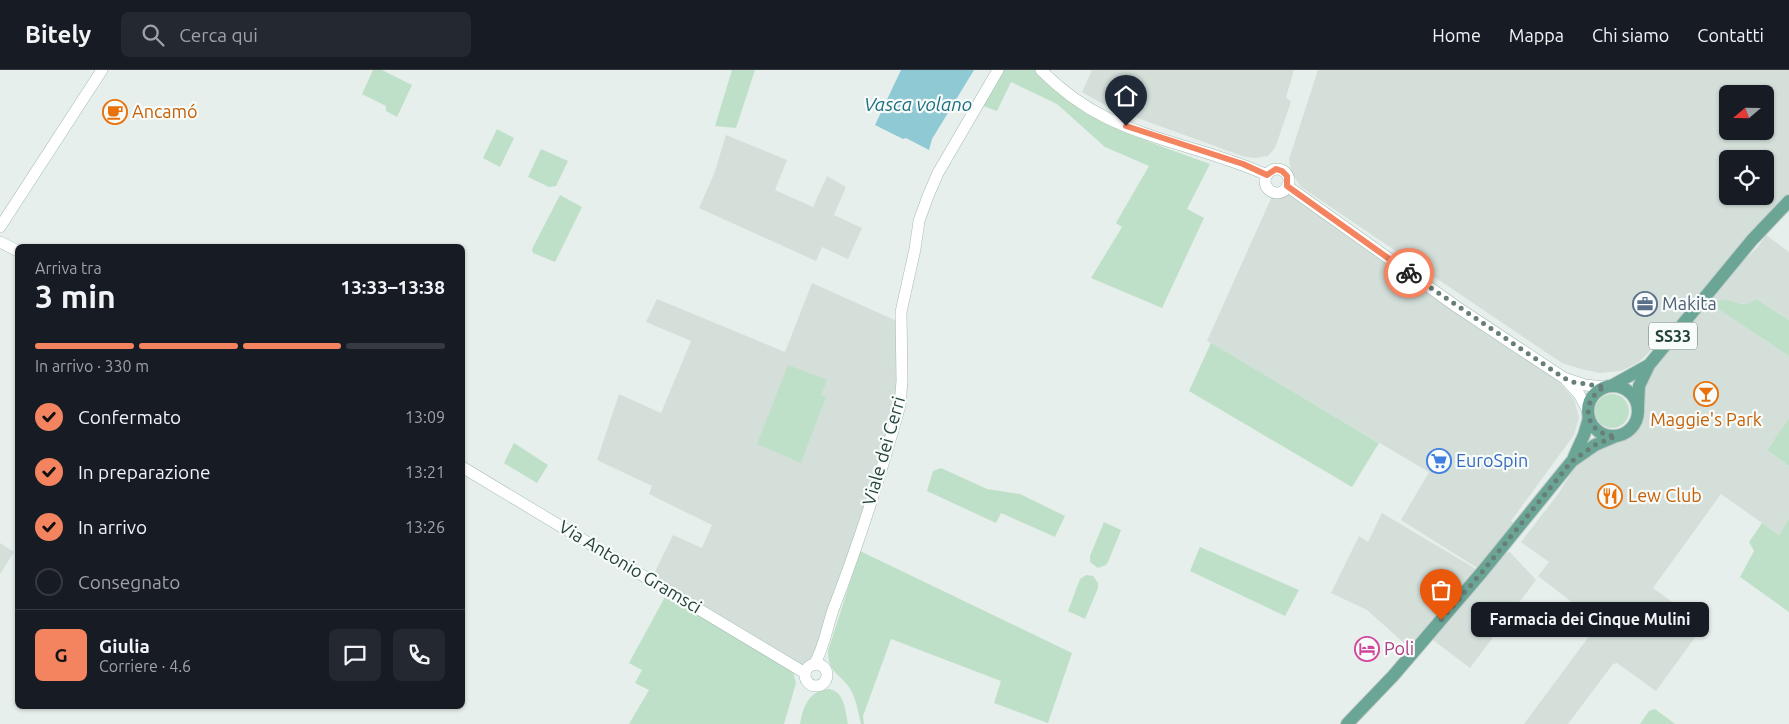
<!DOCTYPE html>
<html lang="it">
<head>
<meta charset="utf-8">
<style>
  body { margin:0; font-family:Ubuntu,sans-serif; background:#242831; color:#f1f3f6; height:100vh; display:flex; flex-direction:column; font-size:19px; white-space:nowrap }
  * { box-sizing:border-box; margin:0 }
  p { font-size:16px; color:#9ea1a6 }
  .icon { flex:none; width:28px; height:28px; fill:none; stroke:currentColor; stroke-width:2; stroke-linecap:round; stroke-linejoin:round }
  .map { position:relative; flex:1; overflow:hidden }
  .drawer { position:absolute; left:15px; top:174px; width:450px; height:465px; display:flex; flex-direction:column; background:#171b24; border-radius:8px; box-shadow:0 1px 4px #0004 }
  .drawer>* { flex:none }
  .needle { width:32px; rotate:250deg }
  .fabs { position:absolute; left:1719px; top:15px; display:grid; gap:10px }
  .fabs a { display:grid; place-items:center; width:55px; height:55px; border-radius:8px; background:#171b24; box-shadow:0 1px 4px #0004; font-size:25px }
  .pin { position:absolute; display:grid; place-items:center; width:42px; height:42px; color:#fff; margin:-51px -21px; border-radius:50% 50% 50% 0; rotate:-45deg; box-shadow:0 0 5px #0007 }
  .pin .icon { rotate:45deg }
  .courier { position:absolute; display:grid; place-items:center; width:50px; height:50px; margin:-25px; border:4px solid #f4845f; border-radius:50%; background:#fff; color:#222; box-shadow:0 1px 6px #0007 }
  .bubble { position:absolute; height:35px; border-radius:8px; background:#171b24; box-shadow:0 1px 4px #0004; font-size:16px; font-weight:600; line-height:35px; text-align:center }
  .summary em { font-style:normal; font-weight:600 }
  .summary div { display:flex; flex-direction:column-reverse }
  .summary { display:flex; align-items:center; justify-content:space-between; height:85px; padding:0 20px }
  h1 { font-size:32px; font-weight:600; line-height:38px }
  .bar { display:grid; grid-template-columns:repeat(4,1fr); gap:8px 5px; align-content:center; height:60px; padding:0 20px }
  .bar i { height:6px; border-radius:4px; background:#363941 }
  .bar .current { background:#f4845f }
  .bar p { grid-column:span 4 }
  .line { display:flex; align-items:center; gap:12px; padding:0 20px; border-top:1px solid #363941 }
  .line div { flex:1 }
  .round { display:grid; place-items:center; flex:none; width:52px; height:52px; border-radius:8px; background:#242831 }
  ol { padding:0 20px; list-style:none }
  li { display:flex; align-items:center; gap:15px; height:55px }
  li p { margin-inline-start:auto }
  li .icon { padding:5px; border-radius:50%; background:#f4845f; color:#111; stroke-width:4 }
  li:last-child { color:#9ea1a6 }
  li i { width:28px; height:28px; border:2px solid #363941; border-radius:50% }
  header { display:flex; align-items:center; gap:30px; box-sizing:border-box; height:70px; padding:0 25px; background:#171b24; border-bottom:1px solid #363941 }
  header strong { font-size:24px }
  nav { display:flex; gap:28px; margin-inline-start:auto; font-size:18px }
  .search { width:350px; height:45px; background:#242831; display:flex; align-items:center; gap:12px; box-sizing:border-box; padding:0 18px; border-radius:8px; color:#9ea1a6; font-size:19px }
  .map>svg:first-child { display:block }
  .built { fill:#d4dfda; fill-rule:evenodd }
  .green { fill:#bfe0c8 }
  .water { fill:#8ec9d4 }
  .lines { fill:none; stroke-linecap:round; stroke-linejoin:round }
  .secondary-casing { stroke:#a4bbb3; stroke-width:12 }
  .primary-casing { stroke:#c2cac8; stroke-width:14 }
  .secondary { stroke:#fff; stroke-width:11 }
  .primary { stroke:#6aa596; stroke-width:12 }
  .done { stroke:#687f78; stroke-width:5; stroke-dasharray:0 9 }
  .route { stroke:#f4845f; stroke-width:6 }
  .labels { text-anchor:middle; stroke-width:4.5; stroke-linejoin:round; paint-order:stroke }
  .shield { fill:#f7fbf9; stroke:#637a73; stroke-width:1 }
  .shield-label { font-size:16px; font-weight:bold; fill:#24423a }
  .food-label { font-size:18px; fill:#c56008; stroke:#f7fbf9; text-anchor:start }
  .service-label { font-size:18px; fill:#4e5e75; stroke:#f7fbf9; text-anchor:start }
  .street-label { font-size:18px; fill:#24423a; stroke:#f7fbf9 }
  .shop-label { font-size:18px; fill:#366cbe; stroke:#f7fbf9; text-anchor:start }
  .hotel-label { font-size:18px; fill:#b23c85; stroke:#f7fbf9; text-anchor:start }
  .water-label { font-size:19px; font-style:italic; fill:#1c6f80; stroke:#f7fbf9 }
</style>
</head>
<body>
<header>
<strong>Bitely</strong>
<div class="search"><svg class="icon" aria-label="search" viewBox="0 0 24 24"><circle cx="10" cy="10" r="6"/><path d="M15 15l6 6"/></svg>Cerca qui</div>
<nav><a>Home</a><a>Mappa</a><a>Chi siamo</a><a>Contatti</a></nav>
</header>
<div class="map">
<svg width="1789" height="654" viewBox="0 0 1789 654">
  <rect width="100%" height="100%" fill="#e6efeb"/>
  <!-- built -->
  <g class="built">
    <polygon points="1092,0 1294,0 1286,27 1291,32 1275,78 1268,86 1255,88 1245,87 1110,38 1082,22"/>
    <path d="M1318,0h471v130l-86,98 -64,64 -18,9 -21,2 -19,-4 -19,-6 -261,-176 -10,-15 -2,-13zM1728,24h37v37h-37zM1728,89h37v37h-37z"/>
    <polygon points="726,65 787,90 775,120 813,137 827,106 846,117 834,145 862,158 848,189 822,177 816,191 699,138 714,104"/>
    <polygon points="1286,120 1528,286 1561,314 1574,329 1579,347 1574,365 1511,451 1518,456 1482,501 1401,450 1429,402 1207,271 1273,124 1278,124"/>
    <polygon points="1766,165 1789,182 1789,250 1756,229 1747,234 1732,232 1712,234 1789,286 1789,348 1767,380 1789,396 1789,448 1779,465 1721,424 1653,518 1704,555 1656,621 1617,593 1613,594 1568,654 1524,654 1599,553 1538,506 1549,492 1521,472 1558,424 1597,362 1608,366 1616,367 1623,365 1634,356 1639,344 1639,337 1634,325 1629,320 1733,200 1757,178"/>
    <polygon points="812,213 899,252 899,333 813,593 806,597 786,590 652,508 673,465 702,478 712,455 649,424 652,416 597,390 619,324 661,343 691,271 646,252 657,229 785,282"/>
    <polygon points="1382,443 1481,502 1412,580 1367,540 1331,523 1359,466 1368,472"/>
    <polygon points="0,473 14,482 0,504"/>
    <polygon points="1510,482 1536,510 1470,598 1433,570 1505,483"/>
  </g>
  <!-- green -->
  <g class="green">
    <polygon points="373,0 382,0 412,15 397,47 386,41 386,36 362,24"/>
    <polygon points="732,0 755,0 736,58 715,56"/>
    <path d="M1002,0h33c19,17 39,34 61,47 36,20 75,33 114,47l-23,45 17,9 -42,90 -71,-30 31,-51 -6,-4 33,-57 -44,-19 -48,-43 -46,-22 -14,29 -14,-5z"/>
    <polygon points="497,59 514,68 500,97 483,88"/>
    <polygon points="541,79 568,91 556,116 549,117 528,107"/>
    <polygon points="560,125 582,137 555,192 533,183 532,179"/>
    <path d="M1756,229l33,21v36l-78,-52c11,-9 24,0 36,0z"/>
    <polygon points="1211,273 1379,373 1352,417 1189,321"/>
    <polygon points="788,295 827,310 821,325 826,327 801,393 757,374"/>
    <circle cx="1612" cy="341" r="17"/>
    <polygon points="1789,348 1789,396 1767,380"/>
    <polygon points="514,373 548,395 537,413 504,393"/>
    <polygon points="941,398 987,419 1020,424 1065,446 1055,467 1001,443 996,453 927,421 933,401"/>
    <polygon points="1789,448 1789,542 1740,507 1754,481 1749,472 1762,453 1779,465"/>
    <polygon points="1104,452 1121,460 1108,492 1106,495 1098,498 1090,492 1090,486"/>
    <polygon points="1200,477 1299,520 1285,546 1190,501"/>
    <path d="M860,481l212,102 -24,70 -54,-20 7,-22 -110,-42 -28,77 1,8h-3c-3,-12 -5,-27 -12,-37 -11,-15 -21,-15 -21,-36z"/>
    <polygon points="1086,505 1093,506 1098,513 1098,518 1085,549 1068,541 1080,509"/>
    <polygon points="666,525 793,602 796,613 784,654 629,654 649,620 635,613 642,600 629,593"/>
    <path d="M829,619c16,3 16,21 19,35h-48c3,-17 9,-34 29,-35z"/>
    <polygon points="1655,639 1675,654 1640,654 1649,641"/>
  </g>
  <!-- water -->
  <polygon class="water" points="901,0 974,0 932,69 929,80 906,68 903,69 875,55"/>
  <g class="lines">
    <defs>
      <g id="secondary">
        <path d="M1041,0c19,19 40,35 64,47 50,25 110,34 162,58"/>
        <circle cx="1277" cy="111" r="12"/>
        <polyline points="1287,116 1457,237 1564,308 1585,315 1605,317"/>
        <polyline points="0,157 102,0"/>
        <polyline points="0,172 18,181"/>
        <polyline points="1567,311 1579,324 1588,341"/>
        <polyline points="462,397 805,603"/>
        <circle cx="816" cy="605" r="11"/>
        <path d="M814,595c10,-17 13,-37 19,-55 26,-67 48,-136 67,-205l2,-24 -1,-69 14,-63 4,-28 9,-25 10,-23 60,-103"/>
      </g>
      <g id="primary">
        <polyline points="1613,315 1647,296"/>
        <circle cx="1613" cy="341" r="25"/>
        <polyline points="1638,337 1639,316 1649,295 1752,170 1789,131"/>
        <polyline points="1574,387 1584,365 1589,348"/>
        <polyline points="1347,654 1393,606 1482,502 1572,391 1595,375 1616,366"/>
      </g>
    </defs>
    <!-- secondary casing -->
    <use href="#secondary" class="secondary-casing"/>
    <!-- primary casing -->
    <use href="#primary" class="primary-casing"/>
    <!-- secondary -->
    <use href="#secondary" class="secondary"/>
    <!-- primary -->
    <use href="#primary" class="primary"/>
  </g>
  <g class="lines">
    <!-- done -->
    <path class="done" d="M1409,203l155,105 9,4 32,5c-27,14 -20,48 11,49l-21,9 -23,16 -90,111 -41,48"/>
    <!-- route -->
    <polyline class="route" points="1126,56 1243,94 1267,105 1276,99 1282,101 1287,106 1287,116 1409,203"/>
  </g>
  <!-- icons -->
  <defs>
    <symbol id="cafe-ring" viewBox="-11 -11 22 22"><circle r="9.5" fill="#f7fbf9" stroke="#e8710a" stroke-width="1.5"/><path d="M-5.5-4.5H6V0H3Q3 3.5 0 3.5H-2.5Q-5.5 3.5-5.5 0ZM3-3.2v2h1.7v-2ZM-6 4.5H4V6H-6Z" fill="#e8710a"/></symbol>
    <symbol id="office-ring" viewBox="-11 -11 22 22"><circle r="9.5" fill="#f7fbf9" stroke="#5c6f8a" stroke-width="1.5"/><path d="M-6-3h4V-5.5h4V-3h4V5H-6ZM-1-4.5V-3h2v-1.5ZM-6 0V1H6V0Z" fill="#5c6f8a"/></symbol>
    <symbol id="bar-ring" viewBox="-11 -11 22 22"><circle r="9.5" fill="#f7fbf9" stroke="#e8710a" stroke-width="1.5"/><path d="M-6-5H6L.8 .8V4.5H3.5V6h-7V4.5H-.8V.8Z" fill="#e8710a"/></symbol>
    <symbol id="supermarket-ring" viewBox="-11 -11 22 22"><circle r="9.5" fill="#f7fbf9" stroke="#3f7fe0" stroke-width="1.5"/><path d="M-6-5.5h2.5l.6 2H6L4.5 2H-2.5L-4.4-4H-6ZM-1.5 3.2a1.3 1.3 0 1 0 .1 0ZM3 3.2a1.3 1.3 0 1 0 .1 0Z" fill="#3f7fe0"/></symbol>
    <symbol id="restaurant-ring" viewBox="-11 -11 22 22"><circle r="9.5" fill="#f7fbf9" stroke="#e8710a" stroke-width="1.5"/><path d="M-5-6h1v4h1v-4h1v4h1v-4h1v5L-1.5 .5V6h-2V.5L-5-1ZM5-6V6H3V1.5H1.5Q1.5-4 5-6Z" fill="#e8710a"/></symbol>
    <symbol id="hotel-ring" viewBox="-11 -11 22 22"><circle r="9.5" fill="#f7fbf9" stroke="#d1479c" stroke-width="1.5"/><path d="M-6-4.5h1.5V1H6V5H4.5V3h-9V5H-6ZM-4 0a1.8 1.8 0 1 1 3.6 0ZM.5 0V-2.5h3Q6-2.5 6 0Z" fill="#d1479c"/></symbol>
  </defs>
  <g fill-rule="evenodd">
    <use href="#cafe-ring" x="101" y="28" width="28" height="28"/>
    <use href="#office-ring" x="1631" y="220" width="28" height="28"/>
    <use href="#bar-ring" x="1692" y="310" width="28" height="28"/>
    <use href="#supermarket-ring" x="1425" y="377" width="28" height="28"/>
    <use href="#restaurant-ring" x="1596" y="412" width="28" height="28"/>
    <use href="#hotel-ring" x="1353" y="565" width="28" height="28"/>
  </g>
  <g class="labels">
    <!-- shield labels -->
    <rect class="shield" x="1649" y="252.5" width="48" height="27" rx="4"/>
    <g class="shield-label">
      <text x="1673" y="272">SS33</text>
    </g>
    <!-- food labels -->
    <g class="food-label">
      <text x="132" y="48">Ancamó</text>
      <text x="1706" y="356" text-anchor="middle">Maggie's Park</text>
      <text x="1628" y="432">Lew Club</text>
    </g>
    <!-- service labels -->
    <g class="service-label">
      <text x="1662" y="240">Makita</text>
    </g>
    <!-- street labels -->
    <g class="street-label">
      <text transform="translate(884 381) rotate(-74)" y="6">Viale dei Cerri</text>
      <text transform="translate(630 497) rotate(31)" y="6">Via Antonio Gramsci</text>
    </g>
    <!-- shop labels -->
    <g class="shop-label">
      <text x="1456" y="397">EuroSpin</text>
    </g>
    <!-- hotel labels -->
    <g class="hotel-label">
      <text x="1384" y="585">Poli</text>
    </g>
    <!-- water labels -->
    <g class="water-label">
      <text x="918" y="41">Vasca volano</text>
    </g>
  </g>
</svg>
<div class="fabs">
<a><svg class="needle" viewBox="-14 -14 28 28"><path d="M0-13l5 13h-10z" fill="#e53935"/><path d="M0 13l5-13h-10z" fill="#9ea1a6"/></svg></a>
<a><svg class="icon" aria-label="locate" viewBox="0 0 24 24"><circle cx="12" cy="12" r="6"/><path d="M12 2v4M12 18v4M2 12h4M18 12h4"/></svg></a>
</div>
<div class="pin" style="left:1441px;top:550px;background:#ea580c"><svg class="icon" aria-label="bag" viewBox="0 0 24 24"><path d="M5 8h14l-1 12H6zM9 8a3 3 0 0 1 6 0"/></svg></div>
<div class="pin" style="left:1126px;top:56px;background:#1f2937"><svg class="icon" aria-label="home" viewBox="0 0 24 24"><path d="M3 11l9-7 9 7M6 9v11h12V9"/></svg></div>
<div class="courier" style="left:1409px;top:203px"><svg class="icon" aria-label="bike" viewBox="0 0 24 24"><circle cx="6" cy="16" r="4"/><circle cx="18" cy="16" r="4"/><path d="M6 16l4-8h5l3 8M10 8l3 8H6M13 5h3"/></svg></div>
<div class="bubble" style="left:1471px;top:532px;width:238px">Farmacia dei Cinque Mulini</div>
<section class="drawer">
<div class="summary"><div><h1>3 min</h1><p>Arriva tra</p></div><em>13:33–13:38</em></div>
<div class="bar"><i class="current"></i><i class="current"></i><i class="current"></i><i></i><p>In arrivo · 330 m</p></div>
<ol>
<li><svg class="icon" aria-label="check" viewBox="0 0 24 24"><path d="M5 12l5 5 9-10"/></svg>Confermato<p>13:09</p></li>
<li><svg class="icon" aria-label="check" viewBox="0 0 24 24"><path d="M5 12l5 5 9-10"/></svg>In preparazione<p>13:21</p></li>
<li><svg class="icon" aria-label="check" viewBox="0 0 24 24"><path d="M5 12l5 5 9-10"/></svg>In arrivo<p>13:26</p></li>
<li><i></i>Consegnato</li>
</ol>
<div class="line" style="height:90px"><b class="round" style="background:#f4845f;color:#111">G</b><div><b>Giulia</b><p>Corriere · 4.6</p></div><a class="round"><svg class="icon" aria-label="chat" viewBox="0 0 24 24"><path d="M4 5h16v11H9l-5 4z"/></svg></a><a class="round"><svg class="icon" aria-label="phone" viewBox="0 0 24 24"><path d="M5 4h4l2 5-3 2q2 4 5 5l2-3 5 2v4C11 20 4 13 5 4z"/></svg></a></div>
</section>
</div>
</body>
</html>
